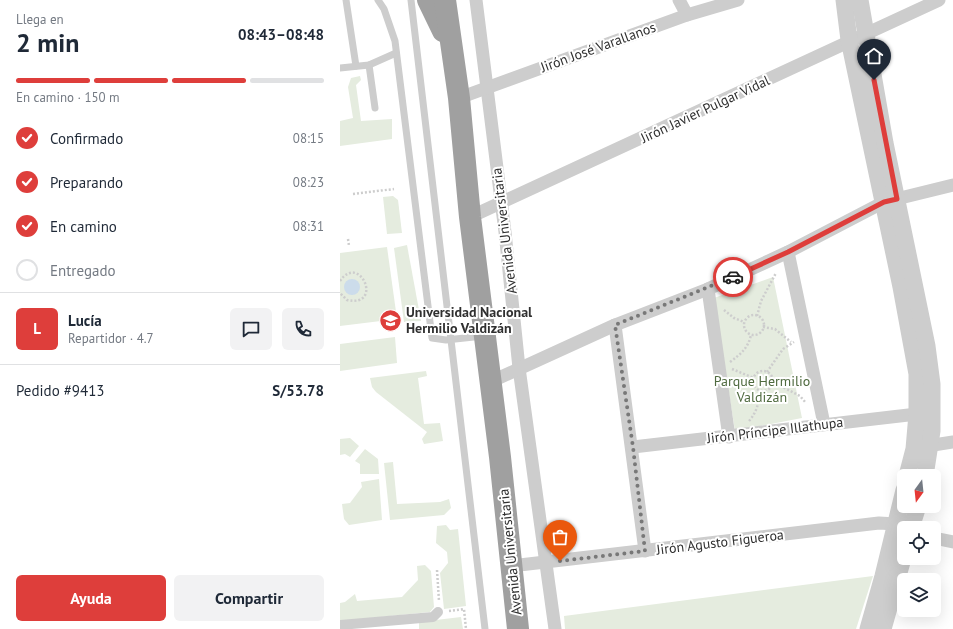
<!DOCTYPE html>
<html lang="es">
<head>
<meta charset="utf-8">
<style>
  body { margin:0; font-family:"PT Sans",sans-serif; background:#f2f2f3; color:#1f2937; height:100vh; display:flex; flex-direction:column; font-size:15px; white-space:nowrap }
  * { box-sizing:border-box; margin:0 }
  p { font-size:13px; color:#747a83 }
  .icon { flex:none; width:22px; height:22px; fill:none; stroke:currentColor; stroke-width:2; stroke-linecap:round; stroke-linejoin:round }
  .map { position:relative; flex:1; overflow:hidden }
  .sheet { display:flex; flex-direction:column; background:#fff; width:340px }
  .sheet>* { flex:none }
  .needle { width:26px; rotate:195deg }
  .fabs { position:absolute; left:557px; top:469px; display:grid; gap:8px }
  .fabs a { display:grid; place-items:center; width:44px; height:44px; border-radius:6px; background:#fff; box-shadow:0 4px 16px #0002; font-size:20px }
  .pin { position:absolute; display:grid; place-items:center; width:34px; height:34px; color:#fff; margin:-41px -17px; border-radius:50% 50% 50% 0; rotate:-45deg; box-shadow:0 0 4px #0007 }
  .pin .icon { rotate:45deg }
  .courier { position:absolute; display:grid; place-items:center; width:40px; height:40px; margin:-20px; border:3px solid #de3e3b; border-radius:50%; background:#fff; color:#222; box-shadow:0 1px 5px #0007 }
  .headline em { font-style:normal; font-weight:800 }
  .headline div { display:flex; flex-direction:column-reverse }
  .headline { display:flex; align-items:center; justify-content:space-between; height:68px; padding:0 16px }
  h1 { font-size:26px; font-weight:800; line-height:30px }
  .bar { display:grid; grid-template-columns:repeat(4,1fr); gap:6px 4px; align-content:center; height:48px; padding:0 16px }
  .bar i { height:5px; border-radius:3px; background:#e0e1e3 }
  .bar .on { background:#de3e3b }
  .bar p { grid-column:span 4 }
  .line { display:flex; align-items:center; gap:10px; padding:0 16px; border-top:1px solid #e0e1e3 }
  .line div { flex:1 }
  .round { display:grid; place-items:center; flex:none; width:42px; height:42px; border-radius:6px; background:#f2f2f3 }
  ol { padding:0 16px; list-style:none }
  li { display:flex; align-items:center; gap:12px; height:44px }
  li p { margin-inline-start:auto }
  li .icon { padding:4px; border-radius:50%; background:#de3e3b; color:#fff; stroke-width:4 }
  li:last-child { color:#747a83 }
  li i { width:22px; height:22px; border:2px solid #e0e1e3; border-radius:50% }
  .action { display:flex; gap:8px; margin-top:auto; padding:8px 16px }
  .action a { flex:1; height:46px; border-radius:6px; background:#de3e3b; color:#fff; font-size:16px; font-weight:800; line-height:46px; text-align:center }
  .action a+a { background:#f2f2f3; color:#1f2937 }
  main { display:flex; flex:1; min-height:0 }
  .map>svg:first-child { display:block }
  .green { fill:#e5ecdf }
  .water { fill:#ccdceb }
  .lines { fill:none; stroke-linecap:round; stroke-linejoin:round }
  .path { stroke:#cdcdcd; stroke-width:2.5; stroke-dasharray:2 2; stroke-linecap:butt }
  .service { stroke:#cdcdcd; stroke-width:7 }
  .pedestrian { stroke:#cdcdcd; stroke-width:10 }
  .minor { stroke:#cdcdcd; stroke-width:13 }
  .tertiary { stroke:#cdcdcd; stroke-width:17 }
  .trunk { stroke:#a0a0a0; stroke-width:22 }
  .done { stroke:#787878; stroke-width:4; stroke-dasharray:0 7.2 }
  .route { stroke:#de3e3b; stroke-width:5 }
  .labels { text-anchor:middle; stroke-width:4; stroke-linejoin:round; paint-order:stroke }
  .street-label { font-size:14px; fill:#303030; stroke:#fff }
  .poi-label { font-size:14px; font-weight:bold; fill:#303030; stroke:#fff; text-anchor:start }
  .park-label { font-size:14px; fill:#4f6a3f; stroke:#fff }
</style>
</head>
<body>
<main>
<section class="sheet">
<div class="headline"><div><h1>2 min</h1><p>Llega en</p></div><em>08:43–08:48</em></div>
<div class="bar"><i class="on"></i><i class="on"></i><i class="on"></i><i></i><p>En camino · 150 m</p></div>
<ol>
<li><svg class="icon" aria-label="check" viewBox="0 0 24 24"><path d="M5 12l5 5 9-10"/></svg>Confirmado<p>08:15</p></li>
<li><svg class="icon" aria-label="check" viewBox="0 0 24 24"><path d="M5 12l5 5 9-10"/></svg>Preparando<p>08:23</p></li>
<li><svg class="icon" aria-label="check" viewBox="0 0 24 24"><path d="M5 12l5 5 9-10"/></svg>En camino<p>08:31</p></li>
<li><i></i>Entregado</li>
</ol>
<div class="line" style="height:72px"><b class="round" style="background:#de3e3b;color:#fff">L</b><div><b>Lucía</b><p>Repartidor · 4.7</p></div><a class="round"><svg class="icon" aria-label="chat" viewBox="0 0 24 24"><path d="M4 5h16v11H9l-5 4z"/></svg></a><a class="round"><svg class="icon" aria-label="phone" viewBox="0 0 24 24"><path d="M5 4h4l2 5-3 2q2 4 5 5l2-3 5 2v4C11 20 4 13 5 4z"/></svg></a></div>
<div class="line" style="height:52px"><div>Pedido #9413</div><b>S/53.78</b></div>
<div class="action"><a>Ayuda</a><a>Compartir</a></div>
</section>
<div class="map">
<svg width="613" height="629" viewBox="0 0 613 629">
  <rect width="100%" height="100%" fill="#fff"/>
  <!-- green -->
  <g class="green">
    <polygon points="20,76 21,80 16,85 21,121 52,119 52,139 0,146 0,121 13,118 8,87 11,78"/>
    <polygon points="53,196 58,200 62,233 47,234 43,197"/>
    <polygon points="67,245 81,321 64,322 54,248"/>
    <polygon points="47,247 57,319 0,326 0,253"/>
    <polygon points="433,277 462,418 395,431 374,298"/>
    <polygon points="55,337 57,363 0,371 0,344"/>
    <polygon points="86,371 87,376 78,378 84,424 100,423 103,441 84,444 82,439 87,432 36,392 32,387 30,378"/>
    <polygon points="10,438 19,446 10,457 5,454 0,455 0,439"/>
    <polygon points="25,449 38,459 39,474 20,474 20,464 15,461"/>
    <polygon points="53,462 57,504 100,502 109,499 111,508 104,515 50,520 44,463"/>
    <polygon points="39,479 42,520 9,525 4,519 2,504 10,503 22,487 21,482"/>
    <polygon points="106,525 110,530 118,529 126,606 104,609 100,573 108,563 107,552 96,543 97,526"/>
    <polygon points="85,565 91,571 94,607 90,612 0,621 0,603 5,602 15,594 17,601 62,597 78,580 77,566"/>
    <polygon points="533,576 516,629 225,629 224,616"/>
    <polygon points="121,617 123,629 79,629 79,622"/>
  </g>
  <!-- water -->
  <circle class="water" cx="12" cy="287" r="8"/>
  <g class="lines">
    <!-- path -->
    <g class="path">
      <polyline points="13,194 54,189"/>
      <polyline points="8,239 9,246"/>
      <path d="M0,281c20,-29 44,27 7,19l-7,-7"/>
      <polyline points="384,310 394,318 404,322"/>
      <circle cx="414" cy="325" r="10"/>
      <polyline points="417,316 421,301 436,273"/>
      <polyline points="423,327 435,329 451,342"/>
      <path d="M390,362c11,-8 18,-14 21,-27"/>
      <polyline points="392,369 414,378"/>
      <circle cx="423" cy="381" r="10"/>
      <polyline points="427,372 443,349 454,342"/>
      <polyline points="433,382 460,396 466,403"/>
      <path d="M409,421c8,-9 10,-19 11,-31"/>
      <polyline points="97,570 99,601"/>
      <polyline points="109,611 124,609 126,629"/>
    </g>
    <!-- service -->
    <g class="service">
      <polyline points="6,0 16,66"/>
      <polyline points="38,0 44,9 55,41 92,338 106,340 143,336"/>
      <polyline points="71,0 145,629"/>
      <polyline points="29,65 35,108"/>
      <polyline points="0,68 29,65 56,53"/>
    </g>
    <!-- pedestrian -->
    <polyline class="pedestrian" points="0,625 93,617 98,612"/>
    <!-- minor -->
    <g class="minor">
      <polyline points="136,0 165,232 179,368 215,629"/>
      <polyline points="339,0 347,15"/>
      <polyline points="119,98 347,15 398,0"/>
      <polyline points="130,217 599,0"/>
      <polyline points="448,252 484,424"/>
      <polyline points="368,289 389,437"/>
      <polyline points="275,325 305,551"/>
      <polyline points="150,382 275,325 368,289 448,252 544,202 613,185"/>
      <polyline points="293,447 577,414"/>
      <polyline points="581,447 613,442"/>
      <polyline points="594,538 613,542"/>
      <polyline points="171,566 539,523 556,524 563,528"/>
    </g>
    <!-- tertiary -->
    <g class="tertiary">
      <polyline points="504,0 509,40 561,287 577,374 577,414 574,449 567,476"/>
      <polyline points="520,0 545,143 587,346 592,384 592,431 585,476"/>
      <polyline points="571,528 578,506"/>
      <polyline points="528,629 543,576 564,490"/>
      <polyline points="543,629 564,555"/>
    </g>
    <!-- trunk -->
    <g class="trunk">
      <polyline points="88,0 103,31"/>
      <polyline points="105,0 119,98 130,217 160,457 178,629"/>
    </g>
  </g>
  <g class="lines">
    <!-- done -->
    <polyline class="done" points="220,561 305,551 293,447 275,325 393,277"/>
    <!-- route -->
    <polyline class="route" points="393,277 448,252 544,202 557,199 534,80"/>
  </g>
  <!-- icons -->
  <defs>
    <symbol id="university-disc" viewBox="-11 -11 22 22"><circle r="9.5" fill="#de3e3b" stroke="#fff"/><path d="M0-5L7-2L0 1L-7-2ZM-4 1L0 2.5L4 1V4Q0 6-4 4Z" fill="#fff"/></symbol>
  </defs>
  <g fill-rule="evenodd">
    <use href="#university-disc" x="38" y="308" width="25" height="25"/>
  </g>
  <g class="labels">
    <!-- street labels -->
    <g class="street-label">
      <text transform="translate(258 47) rotate(-20)" y="5">Jirón José Varallanos</text>
      <text transform="translate(365 109) rotate(-25)" y="5">Jirón Javier Pulgar Vidal</text>
      <text transform="translate(164 231) rotate(-97)" y="5">Avenida Universitaria</text>
      <text transform="translate(435 430) rotate(-7)" y="5">Jirón Príncipe Illathupa</text>
      <text transform="translate(380 542) rotate(-7)" y="5">Jirón Agusto Figueroa</text>
      <text transform="translate(170 552) rotate(-96)" y="5">Avenida Universitaria</text>
    </g>
    <!-- poi labels -->
    <g class="poi-label">
      <text x="66" y="317">Universidad Nacional<tspan x="66" dy="16">Hermilio Valdizán</tspan></text>
    </g>
    <!-- park labels -->
    <g class="park-label">
      <text x="422" y="386">Parque Hermilio<tspan x="422" dy="16">Valdizán</tspan></text>
    </g>
  </g>
</svg>
<div class="fabs">
<a><svg class="needle" viewBox="-14 -14 28 28"><path d="M0-13l5 13h-10z" fill="#e53935"/><path d="M0 13l5-13h-10z" fill="#747a83"/></svg></a>
<a><svg class="icon" aria-label="locate" viewBox="0 0 24 24"><circle cx="12" cy="12" r="6"/><path d="M12 2v4M12 18v4M2 12h4M18 12h4"/></svg></a>
<a><svg class="icon" aria-label="layers" viewBox="0 0 24 24"><path d="M12 4l9 5-9 5-9-5zM3 14l9 5 9-5"/></svg></a>
</div>
<div class="pin" style="left:220px;top:561px;background:#ea580c"><svg class="icon" aria-label="bag" viewBox="0 0 24 24"><path d="M5 8h14l-1 12H6zM9 8a3 3 0 0 1 6 0"/></svg></div>
<div class="pin" style="left:534px;top:80px;background:#1f2937"><svg class="icon" aria-label="home" viewBox="0 0 24 24"><path d="M3 11l9-7 9 7M6 9v11h12V9"/></svg></div>
<div class="courier" style="left:393px;top:277px"><svg class="icon" aria-label="car" viewBox="0 0 24 24"><path d="M5 17H2v-5l4-1 3-4h7l3 4 3 1v5h-3M9 17h6M6 11h13"/><circle cx="7" cy="17" r="2"/><circle cx="17" cy="17" r="2"/></svg></div>
</div>
</main>
</body>
</html>
